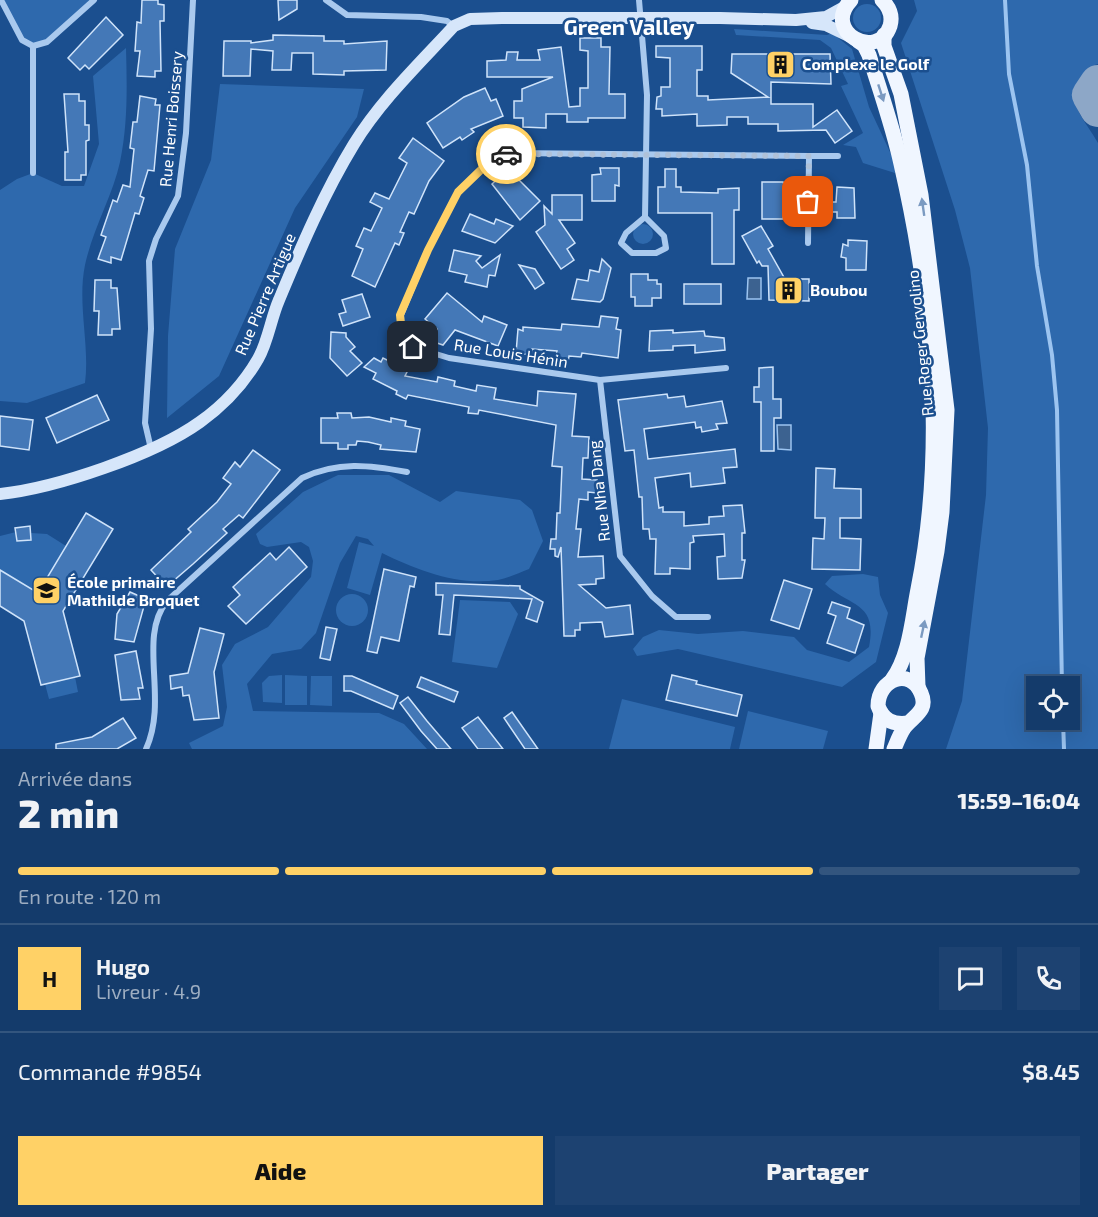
<!DOCTYPE html>
<html lang="fr">
<head>
<meta charset="utf-8">
<style>
  body { margin:0; font-family:"Exo 2",sans-serif; background:#1d4271; color:#f1f3f6; height:100vh; display:flex; flex-direction:column; font-size:22px; white-space:nowrap }
  * { box-sizing:border-box; margin:0 }
  p { font-size:20px; color:#9dadc1 }
  .icon { flex:none; width:33px; height:33px; fill:none; stroke:currentColor; stroke-width:2; stroke-linecap:round; stroke-linejoin:round }
  .map { position:relative; height:749px; overflow:hidden }
  .side { display:flex; flex-direction:column; background:#143b6b; flex:1 }
  .side>* { flex:none }
  .tools { position:absolute; left:1026px; top:676px; display:grid; gap:12px }
  .tools a { display:grid; place-items:center; width:54px; height:54px; border-radius:0px; background:#143b6b; box-shadow:0 6px 24px #0002,0 0 0 2px #33557e; font-size:30px }
  .pin { position:absolute; display:grid; place-items:center; width:51px; height:51px; color:#fff; margin:-26px; border-radius:12px; box-shadow:0 3px 9px #0006 }
  .courier { position:absolute; display:grid; place-items:center; width:60px; height:60px; margin:-30px; border:4px solid #ffd166; border-radius:50%; background:#fff; color:#222; box-shadow:0 2px 8px #0007 }
  .overview em { font-style:normal; font-weight:800 }
  .overview div { display:flex; flex-direction:column-reverse }
  .overview { display:flex; align-items:center; justify-content:space-between; height:102px; padding:0 18px }
  h1 { font-size:39px; font-weight:800; line-height:45px }
  .bar { display:grid; grid-template-columns:repeat(4,1fr); gap:9px 6px; align-content:center; height:72px; padding:0 18px }
  .bar i { height:8px; border-radius:4px; background:#33557e }
  .bar .selected { background:#ffd166 }
  .bar p { grid-column:span 4 }
  .line { display:flex; align-items:center; gap:15px; padding:0 18px; border-top:2px solid #33557e }
  .line div { flex:1 }
  .round { display:grid; place-items:center; flex:none; width:63px; height:63px; border-radius:0px; background:#1d4271 }
  .button { display:flex; gap:12px; margin-top:auto; padding:12px 18px }
  .button a { flex:1; height:69px; border-radius:0px; background:#ffd166; color:#111; font-size:24px; font-weight:800; line-height:69px; text-align:center }
  .button a+a { background:#1d4271; color:#f1f3f6 }
  .map>svg:first-child { display:block }
  .green { fill:#2e69ad; fill-rule:evenodd }
  .water { fill:#3c6290; stroke:#9cc4f0; stroke-width:1.5 }
  .lines { fill:none; stroke-linecap:round; stroke-linejoin:round }
  .stream { stroke:#9cc4f0; stroke-width:4 }
  .taxiway { stroke:#8da7c7; stroke-width:36 }
  .building { fill:#4478b7; stroke:#cfe3fa; stroke-width:1.5 }
  .street { stroke:#a9c9ee; stroke-width:6 }
  .secondary { stroke:#d6e6fa; stroke-width:12 }
  .primary { stroke:#f0f6ff; stroke-width:15 }
  .oneway { fill:#7b9ac1 }
  .done { stroke:#afc1d8; stroke-width:6; stroke-dasharray:0 10.8 }
  .route { stroke:#ffd166; stroke-width:8 }
  .labels { text-anchor:middle; stroke-width:5; stroke-linejoin:round; paint-order:stroke }
  .poi-label { font-size:16px; font-weight:bold; fill:#fff; stroke:#1b4f8f; text-anchor:start }
  .street-label { font-size:16px; fill:#fff; stroke:#1b4f8f }
  .district-label { font-size:22px; font-weight:bold; fill:#fff; stroke:#1b4f8f }
</style>
</head>
<body>
<div class="map">
<svg width="1098" height="749" viewBox="0 0 1098 749">
  <rect width="100%" height="100%" fill="#1b4f8f"/>
  <!-- green -->
  <g class="green">
    <polygon points="1,0 94,0 47,42 27,44"/>
    <path d="M914,0h184v64c-18,5 -26,28 -20,46 5,11 14,22 20,33v606h-152l16,-48 24,-206 2,-67 -18,-160 -15,-58 -54,-167 16,-32zM1036,687h34v33h-34z"/>
    <circle cx="867" cy="18" r="14"/>
    <polygon points="734,29 827,35 832,33 852,49 869,107 897,167 895,173 863,163 856,147 843,145 863,133 841,86 848,84 831,48 820,40 736,35"/>
    <path d="M126,48c1,38 2,76 -6,114 -7,33 -27,66 -35,103 -8,39 5,80 0,118l-58,20 -27,-2v-211l17,-11 16,-6 29,13h22l15,-42 -6,-68z"/>
    <polygon points="220,84 364,89 357,117 295,208 219,376 167,418 168,336 175,249 211,160"/>
    <circle cx="643" cy="234" r="10"/>
    <path d="M338,475h51l51,27 16,-11 64,9 12,10 11,31 -14,28c-10,4 -21,9 -31,11 -41,6 -81,-10 -116,-27l-12,42 -23,-7 12,-46 15,4 -6,-7 -12,-3 -16,27 -24,70 -15,16 -29,5 -25,30 6,27 126,2 25,11 23,25h-235l-3,-6 34,-17 4,-19 -5,-42 13,-21 33,-17 43,-50 2,-16 -4,-14 -8,-5 -34,5 -7,-3 -4,-10 47,-42z"/>
    <polygon points="16,532 18,541 31,540 31,533 47,534 66,546 38,593 0,571 0,536"/>
    <path d="M863,574l15,3 2,18 8,18 -12,49 -34,25 -164,-38 -41,7 -4,-7 10,-12 16,-7 39,4 45,-3 51,6 13,13 42,12 20,-15c9,-46 -20,-40 -44,-63l7,-8z"/>
    <circle cx="352" cy="610" r="16"/>
    <polygon points="460,600 510,602 518,614 497,668 452,662"/>
    <polygon points="282,675 282,703 263,702 262,683 269,676"/>
    <polygon points="285,675 307,676 307,705 285,705"/>
    <polygon points="311,676 332,676 332,706 310,705"/>
    <polygon points="75,677 78,692 49,699 45,684"/>
    <polygon points="622,699 735,727 730,749 609,749"/>
    <polygon points="748,711 828,731 823,749 739,749"/>
  </g>
  <!-- water -->
  <g class="water">
    <polygon points="748,278 761,278 761,299 747,299"/>
    <polygon points="777,425 791,425 791,450 778,449"/>
  </g>
  <g class="lines">
    <!-- stream -->
    <g class="stream">
      <polyline points="1005,0 1009,74 1027,165 1037,266 1052,355 1057,410 1062,687"/>
      <polyline points="1063,720 1064,749"/>
    </g>
    <!-- taxiway -->
    <polyline class="taxiway" points="1098,83 1090,95 1098,109"/>
  </g>
  <!-- building -->
  <g class="building">
    <polygon points="142,0 158,0 158,4 164,5 164,21 160,21 161,71 155,71 155,77 137,76 140,51 135,51 137,22 141,23"/>
    <polygon points="278,0 297,0 297,9 279,20"/>
    <polygon points="106,17 123,35 89,69 85,65 80,70 68,58"/>
    <polygon points="273,35 324,36 324,41 344,41 344,44 387,41 386,70 344,71 344,75 313,74 313,53 292,53 291,70 272,70 273,51 251,49 250,76 223,76 224,41 251,41 251,43 273,40"/>
    <polygon points="580,38 601,38 601,47 610,47 609,94 625,94 625,118 588,118 588,122 567,122 567,114 546,114 546,128 523,127 523,118 514,118 514,101 522,101 522,89 553,77 487,77 487,61 506,60 507,52 518,52 517,60 540,60 538,50 561,47 569,107 580,106 580,88 588,88 588,51 580,50"/>
    <polygon points="656,46 702,46 702,70 697,70 697,96 708,96 708,100 768,97 731,73 732,54 830,54 831,84 771,82 771,104 813,104 813,127 837,110 852,131 835,143 826,130 778,131 778,124 748,124 748,117 727,117 727,125 697,126 697,114 662,116 662,109 656,109 657,97 661,96 661,87 670,87 670,58 656,57"/>
    <polygon points="485,88 491,101 496,99 503,116 471,129 474,132 462,140 460,137 443,148 427,123 464,97"/>
    <polygon points="64,94 79,94 79,101 85,101 85,125 89,125 89,140 86,141 86,175 81,175 81,180 65,180 65,152 68,152"/>
    <polygon points="140,96 156,99 155,105 160,105 154,171 148,170 140,196 144,198 139,214 135,213 121,260 111,257 111,263 98,259 106,237 101,235 113,200 117,202 123,185 130,187 134,149 130,148 133,122 137,122"/>
    <polygon points="413,138 444,161 429,181 414,214 409,212 400,232 404,233 399,245 395,243 375,287 352,276 363,249 356,246 364,228 371,231 382,208 370,202 375,193 389,199 407,163 399,158"/>
    <polygon points="600,168 619,168 619,186 615,185 615,201 592,201 592,175 601,174"/>
    <polygon points="508,169 540,201 520,220 492,184"/>
    <polygon points="665,169 676,169 676,187 681,187 681,192 718,193 718,189 739,188 739,210 734,210 734,264 712,264 712,213 658,213 658,187 665,187"/>
    <polygon points="762,182 783,182 788,195 784,204 783,219 762,219"/>
    <polygon points="837,187 854,188 855,218 837,218 837,212 831,212 831,202 836,202"/>
    <polygon points="552,195 582,195 582,220 559,220 575,243 567,249 574,260 561,269 536,232 545,225 544,206 552,214"/>
    <polygon points="470,214 494,224 496,219 513,226 495,243 462,231"/>
    <polygon points="761,226 773,246 768,249 785,279 809,279 809,301 769,300 768,266 762,266 759,261 757,263 742,236"/>
    <polygon points="848,240 867,241 866,270 846,270 846,258 841,257 843,244 848,246"/>
    <polygon points="454,250 481,256 476,261 482,268 500,255 495,276 489,275 487,287 465,282 467,275 449,271"/>
    <polygon points="602,259 611,268 603,299 600,302 572,299 577,279 588,281 590,270 599,272"/>
    <polygon points="519,265 535,269 544,283 535,289"/>
    <polygon points="631,274 648,274 648,280 657,280 657,284 661,284 661,298 652,298 652,306 635,306 635,297 631,297"/>
    <polygon points="95,280 111,280 111,288 117,288 120,329 112,329 112,335 98,335 99,311 94,311"/>
    <rect x="684" y="284" width="37" height="20"/>
    <polygon points="447,293 482,322 484,316 507,325 498,346 455,330 443,345 428,340 437,329 425,319"/>
    <polygon points="362,294 370,317 343,326 339,314 346,312 342,300"/>
    <polygon points="601,316 618,318 616,329 621,330 618,358 582,353 581,357 569,356 568,362 555,361 557,351 532,349 532,355 516,353 518,329 523,331 523,327 561,330 562,324 599,327"/>
    <polygon points="673,330 673,333 704,331 705,336 724,338 725,350 695,353 695,345 673,346 673,350 649,351 650,331"/>
    <polygon points="331,332 346,333 346,337 355,347 350,351 362,363 347,376 330,358"/>
    <polygon points="374,358 381,362 383,358 408,370 405,376 437,382 438,377 455,381 454,386 476,391 477,385 496,388 494,399 537,406 538,391 576,394 572,436 589,437 588,458 583,458 582,479 597,480 597,493 588,492 588,500 579,499 576,529 581,529 578,557 603,556 604,578 596,579 596,584 579,585 606,608 630,605 633,634 605,637 602,622 580,623 580,630 575,630 575,636 564,636 561,547 558,557 555,556 555,549 550,549 551,539 556,539 557,513 560,513 562,467 552,466 556,425 479,410 478,414 468,413 469,407 408,395 406,399 396,394 397,391 373,379 376,373 364,367"/>
    <polygon points="773,367 773,399 781,399 781,418 774,418 774,451 761,451 761,402 754,402 754,387 759,387 759,368"/>
    <polygon points="667,394 668,398 684,396 686,407 722,401 727,423 716,424 718,429 702,432 701,427 696,428 695,422 644,429 648,459 735,449 737,467 723,468 725,483 691,487 690,473 655,478 659,508 663,507 663,512 684,512 684,526 709,524 709,517 724,516 723,506 742,505 745,533 742,533 742,560 745,560 742,578 718,579 717,557 725,556 724,534 693,536 694,542 690,543 690,569 670,568 670,574 655,574 656,539 650,539 649,529 643,529 642,497 639,497 634,450 625,451 618,400"/>
    <polygon points="97,395 109,420 57,443 46,418"/>
    <polygon points="337,413 351,413 352,418 369,417 391,422 391,418 406,421 405,426 420,429 416,452 380,449 381,445 368,442 357,441 356,445 348,445 348,449 338,449 338,443 321,443 321,418 338,418"/>
    <polygon points="0,416 33,420 29,450 0,446"/>
    <polygon points="253,450 280,470 243,518 239,515 223,529 227,533 193,564 172,582 169,580 164,584 151,570 191,532 188,529 217,502 231,484 223,478 235,462 240,467"/>
    <polygon points="816,468 835,469 834,488 861,489 861,518 840,518 840,538 861,539 860,570 812,569 813,538 824,539 825,518 815,518"/>
    <polygon points="86,513 113,529 63,611 80,676 41,685 24,621 0,606 0,570 38,593"/>
    <polygon points="30,526 31,540 17,541 15,528"/>
    <polygon points="289,547 307,567 246,624 228,606 240,595 233,587 270,553 276,560"/>
    <polygon points="384,569 416,577 414,587 410,586 399,641 381,637 377,653 367,651"/>
    <polygon points="784,580 812,589 799,629 771,620"/>
    <polygon points="436,583 520,586 520,589 543,602 537,622 526,618 532,599 454,595 450,635 439,634 443,595 436,595"/>
    <polygon points="130,592 146,599 134,642 115,639 117,614"/>
    <polygon points="832,602 850,608 847,618 864,625 855,653 827,643 836,616 828,613"/>
    <polygon points="326,627 337,629 330,660 320,658"/>
    <polygon points="200,628 224,634 214,672 219,718 194,720 189,695 183,696 182,687 171,689 170,676 188,673"/>
    <polygon points="136,651 143,688 138,688 140,699 121,700 115,655"/>
    <polygon points="672,675 697,681 696,684 742,695 737,716 666,700"/>
    <polygon points="344,676 352,676 398,696 393,709 351,691 344,691"/>
    <polygon points="421,677 458,692 454,702 417,687"/>
    <polygon points="408,697 427,721 451,749 437,749 421,731 400,703"/>
    <polygon points="512,712 538,749 525,749 504,718"/>
    <polygon points="478,717 503,749 478,749 462,728"/>
    <polygon points="123,718 136,738 117,749 56,749 56,744 92,737"/>
  </g>
  <g class="lines">
    <!-- street -->
    <g class="street">
      <polyline points="1,0 22,40 33,46 47,42 94,0"/>
      <polyline points="326,0 347,15 421,17 447,21 453,26"/>
      <polyline points="639,0 647,95 645,217 664,236 666,248 656,253 632,253 621,243 626,233 645,217"/>
      <polyline points="33,46 33,173"/>
      <polyline points="809,156 838,156"/>
      <polyline points="726,368 600,380 449,358 413,347 402,335 401,315 428,250 458,192 487,164 509,153 809,156 808,243"/>
      <polyline points="600,380 620,556 652,596 676,617 708,617"/>
      <polyline points="151,449 145,423 151,329 149,261 156,239 178,196 186,133 193,0"/>
      <path d="M146,749c23,-50 -9,-111 21,-148l135,-123c36,-17 67,-13 105,-6"/>
    </g>
    <!-- secondary -->
    <g class="secondary">
      <polyline points="812,23 826,25 851,37"/>
      <path d="M0,494c56,-6 154,-39 200,-72 24,-17 43,-37 58,-63 10,-17 13,-41 21,-59 22,-53 45,-107 75,-156 27,-44 65,-80 100,-118l16,-7 32,-1h218l76,2 30,-3 20,-11"/>
    </g>
    <!-- primary -->
    <g class="primary">
      <path d="M851,0c-30,32 27,62 39,26 3,-10 -1,-19 -8,-26"/>
      <polyline points="884,35 884,46 901,94 921,195 947,410 942,512 937,551 917,658 918,687"/>
      <path d="M858,41l6,4 5,10c11,36 24,72 32,109 32,139 45,285 17,425 -6,30 -8,66 -26,91"/>
      <polyline points="876,749 881,713"/>
      <path d="M894,749c3,-7 6,-15 10,-21 9,-12 25,-17 17,-35 -11,-26 -43,-14 -43,13 5,14 15,19 30,17"/>
    </g>
  </g>
  <!-- one-way arrows -->
  <defs><path id="oneway-solid" d="M-6-.8H1V-3.2L6.5 0L1 3.2V.8H-6Z" transform="scale(1.5)"/></defs>
  <g class="oneway">
    <use href="#oneway-solid" transform="translate(881 93) rotate(72)"/>
    <use href="#oneway-solid" transform="translate(923 207) rotate(-98)"/>
    <use href="#oneway-solid" transform="translate(923 629) rotate(-78)"/>
  </g>
  <g class="lines">
    <!-- done -->
    <polyline class="done" points="506,154 809,156 808,202"/>
    <!-- route -->
    <polyline class="route" points="413,347 402,335 400,315 428,250 458,192 487,164 506,154"/>
  </g>
  <!-- icons -->
  <defs>
    <symbol id="building-square" viewBox="-11 -11 22 22"><rect x="-9" y="-9" width="18" height="18" rx="4" fill="#ffd166" stroke="#1b4f8f"/><path d="M-4-6H4V6H1V3H-1V6H-4ZM-2.5-4.3h1.7v1.8h-1.7ZM.8-4.3h1.7v1.8H.8ZM-2.5-1h1.7V.8h-1.7ZM.8-1h1.7V.8H.8Z" fill="#111"/></symbol>
    <symbol id="school-square" viewBox="-11 -11 22 22"><rect x="-9" y="-9" width="18" height="18" rx="4" fill="#ffd166" stroke="#1b4f8f"/><path d="M0-5L7-2L0 1L-7-2ZM-4 1L0 2.5L4 1V4Q0 6-4 4Z" fill="#111"/></symbol>
  </defs>
  <g fill-rule="evenodd">
    <use href="#building-square" x="764" y="48" width="33" height="33"/>
    <use href="#building-square" x="772" y="274" width="33" height="33"/>
    <use href="#school-square" x="30" y="574" width="33" height="33"/>
  </g>
  <g class="labels">
    <!-- poi labels -->
    <g class="poi-label">
      <text x="802" y="70">Complexe le Golf</text>
      <text x="810" y="296">Boubou</text>
      <text x="67" y="588">École primaire<tspan x="67" dy="18">Mathilde Broquet</tspan></text>
    </g>
    <!-- street labels -->
    <g class="street-label">
      <text transform="translate(171 119) rotate(-85)" y="6">Rue Henri Boissery</text>
      <text transform="translate(265 294) rotate(-67)" y="6">Rue Pierre Artigue</text>
      <text transform="translate(920 343) rotate(-96)" y="6">Rue Roger Gervolino</text>
      <text transform="translate(511 353) rotate(9)" y="6">Rue Louis Hénin</text>
      <text transform="translate(599 491) rotate(-96)" y="6">Rue Nha Dang</text>
    </g>
    <!-- district labels -->
    <g class="district-label">
      <text x="629" y="35">Green Valley</text>
    </g>
  </g>
</svg>
<div class="tools">
<a><svg class="icon" aria-label="locate" viewBox="0 0 24 24"><circle cx="12" cy="12" r="6"/><path d="M12 2v4M12 18v4M2 12h4M18 12h4"/></svg></a>
</div>
<div class="pin" style="left:808px;top:202px;background:#ea580c"><svg class="icon" aria-label="bag" viewBox="0 0 24 24"><path d="M5 8h14l-1 12H6zM9 8a3 3 0 0 1 6 0"/></svg></div>
<div class="pin" style="left:413px;top:347px;background:#1f2937"><svg class="icon" aria-label="home" viewBox="0 0 24 24"><path d="M3 11l9-7 9 7M6 9v11h12V9"/></svg></div>
<div class="courier" style="left:506px;top:154px"><svg class="icon" aria-label="car" viewBox="0 0 24 24"><path d="M5 17H2v-5l4-1 3-4h7l3 4 3 1v5h-3M9 17h6M6 11h13"/><circle cx="7" cy="17" r="2"/><circle cx="17" cy="17" r="2"/></svg></div>
</div>
<section class="side">
<div class="overview"><div><h1>2 min</h1><p>Arrivée dans</p></div><em>15:59–16:04</em></div>
<div class="bar"><i class="selected"></i><i class="selected"></i><i class="selected"></i><i></i><p>En route · 120 m</p></div>
<div class="line" style="height:108px"><b class="round" style="background:#ffd166;color:#111">H</b><div><b>Hugo</b><p>Livreur · 4.9</p></div><a class="round"><svg class="icon" aria-label="chat" viewBox="0 0 24 24"><path d="M4 5h16v11H9l-5 4z"/></svg></a><a class="round"><svg class="icon" aria-label="phone" viewBox="0 0 24 24"><path d="M5 4h4l2 5-3 2q2 4 5 5l2-3 5 2v4C11 20 4 13 5 4z"/></svg></a></div>
<div class="line" style="height:78px"><div>Commande #9854</div><b>$8.45</b></div>
<div class="button"><a>Aide</a><a>Partager</a></div>
</section>
</body>
</html>
